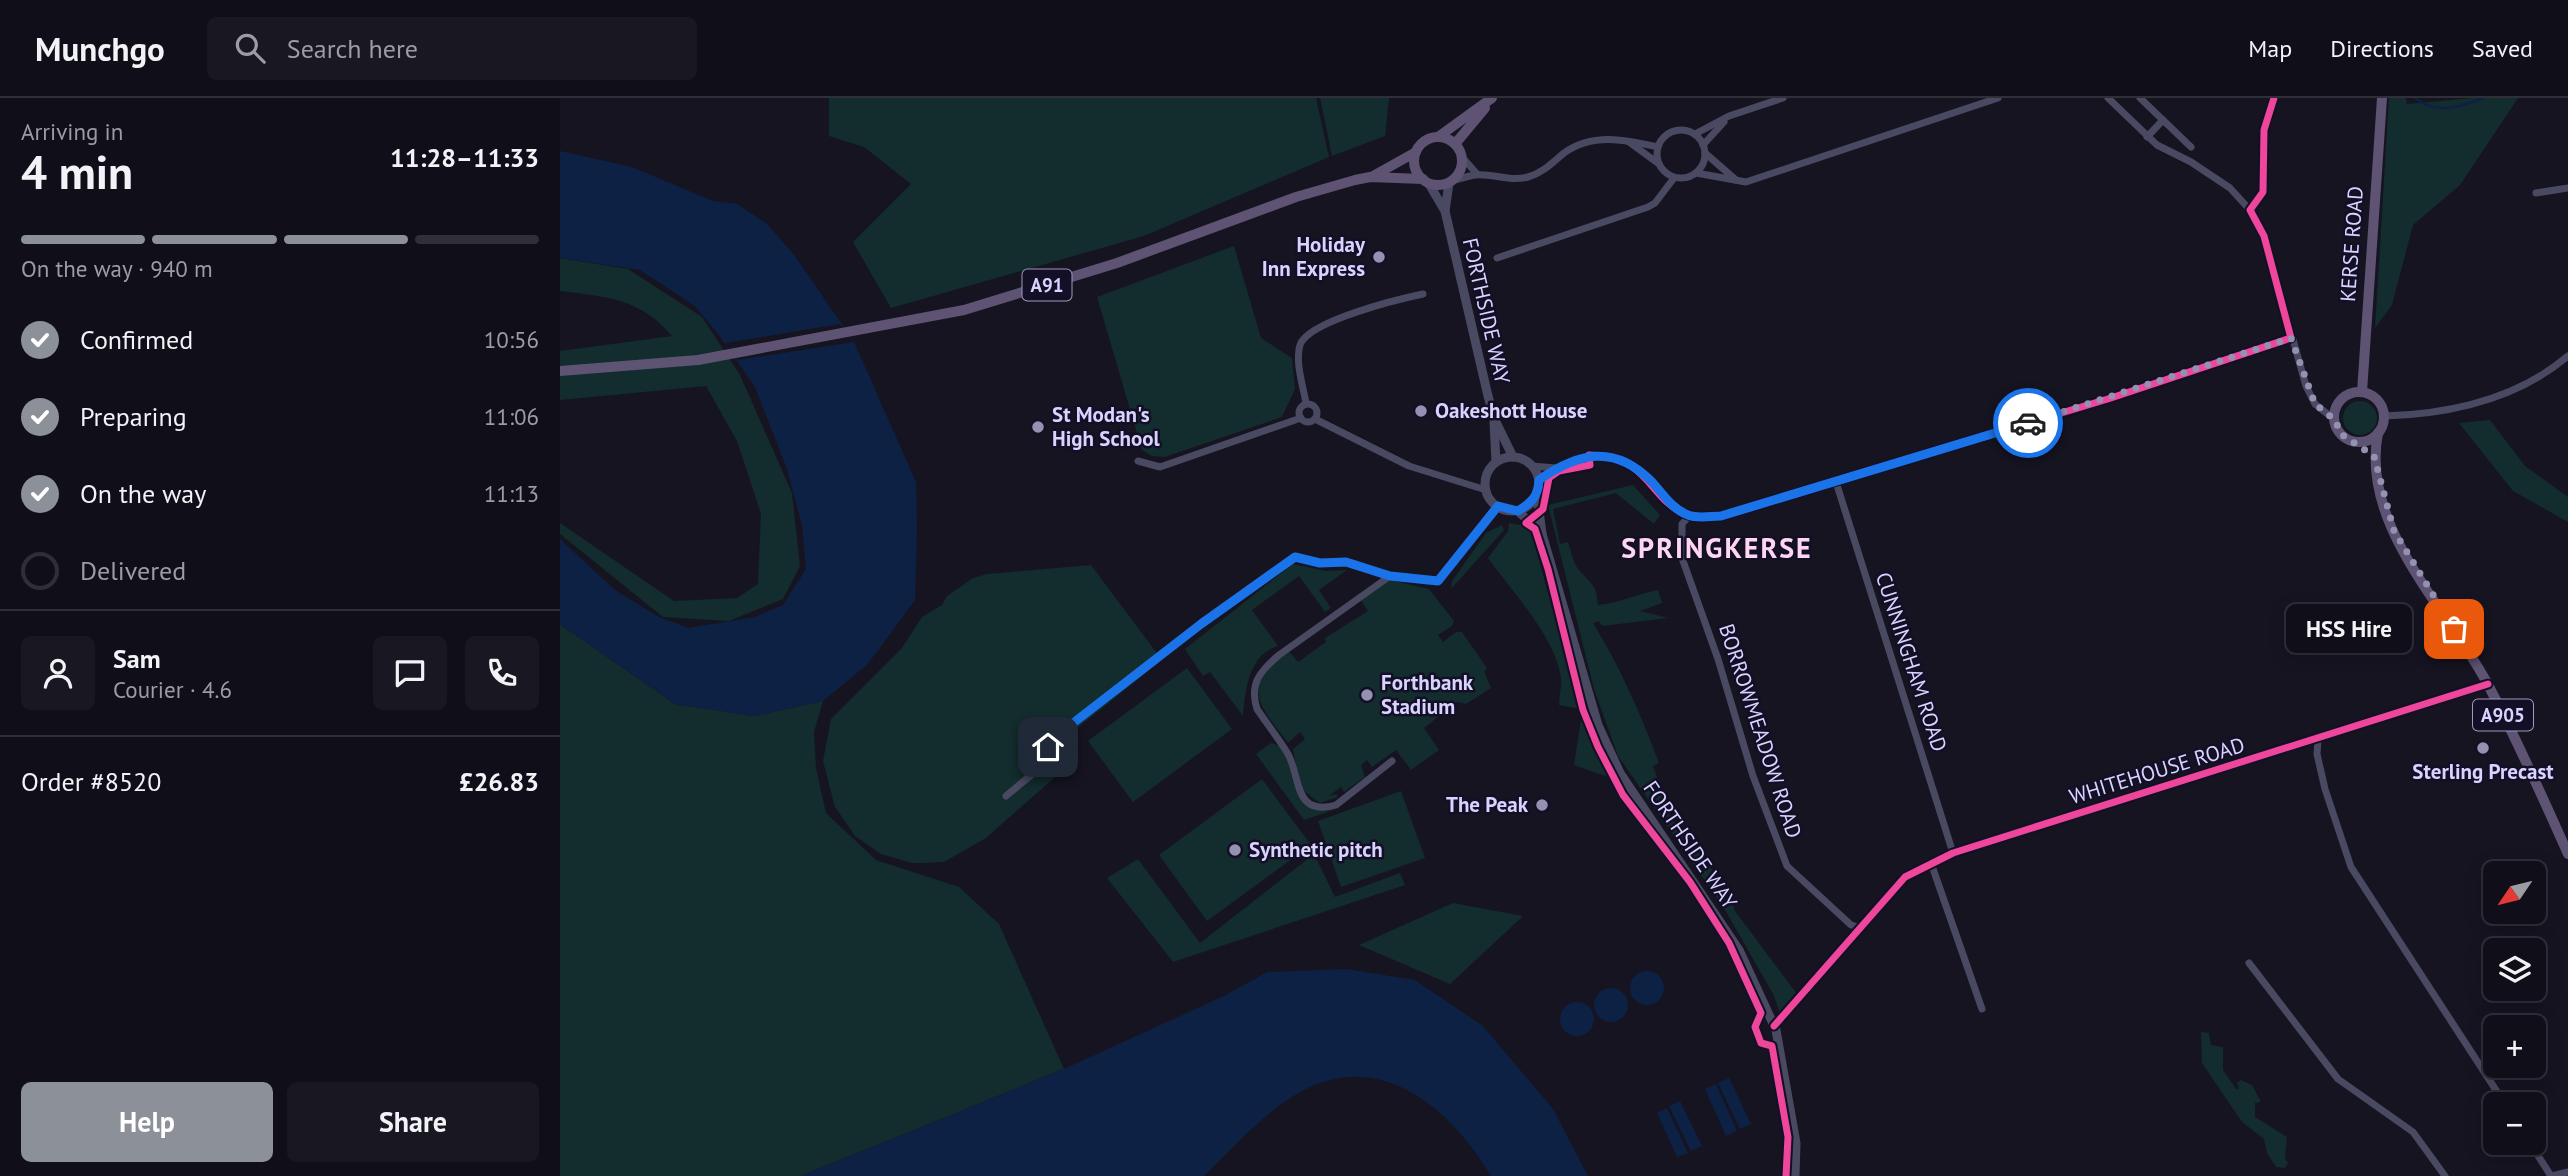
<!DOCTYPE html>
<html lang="en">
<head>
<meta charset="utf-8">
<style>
  body { margin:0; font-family:"PT Sans",sans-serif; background:#191822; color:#f1f3f6; height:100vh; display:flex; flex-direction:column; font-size:26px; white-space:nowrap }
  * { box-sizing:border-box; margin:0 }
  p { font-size:23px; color:#9c9ca2 }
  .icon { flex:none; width:38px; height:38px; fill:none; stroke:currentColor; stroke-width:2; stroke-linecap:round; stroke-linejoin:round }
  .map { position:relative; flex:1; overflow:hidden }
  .sheet { display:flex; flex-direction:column; background:#100f19; width:560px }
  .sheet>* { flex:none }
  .needle { width:46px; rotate:235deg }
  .tools { position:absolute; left:1923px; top:763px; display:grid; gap:14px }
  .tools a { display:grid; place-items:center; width:63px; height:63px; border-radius:10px; background:#100f19; box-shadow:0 4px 18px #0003,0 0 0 2px #302f38; font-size:35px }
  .pin { position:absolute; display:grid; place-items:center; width:60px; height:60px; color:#fff; margin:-30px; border-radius:14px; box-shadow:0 4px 10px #0006 }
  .courier { position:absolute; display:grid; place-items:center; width:70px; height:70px; margin:-35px; border:5px solid #1a73e8; border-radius:50%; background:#fff; color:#222; box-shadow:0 2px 9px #0007 }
  .bubble { position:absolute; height:49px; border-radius:10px; background:#100f19; box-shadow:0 4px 18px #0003,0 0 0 2px #302f38; font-size:23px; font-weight:600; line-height:49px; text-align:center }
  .overview em { font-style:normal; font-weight:600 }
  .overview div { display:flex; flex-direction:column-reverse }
  .overview { display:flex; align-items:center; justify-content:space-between; height:119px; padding:0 21px }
  h1 { font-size:46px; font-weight:600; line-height:52px }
  .bar { display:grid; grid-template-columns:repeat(4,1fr); gap:10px 7px; align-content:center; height:84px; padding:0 21px }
  .bar i { height:9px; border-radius:5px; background:#302f38 }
  .bar .active { background:#8c9099 }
  .bar p { grid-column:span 4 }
  .line { display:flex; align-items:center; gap:18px; padding:0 21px; border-top:2px solid #302f38 }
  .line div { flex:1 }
  .round { display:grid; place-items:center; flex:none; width:74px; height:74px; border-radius:10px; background:#191822 }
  ol { padding:0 21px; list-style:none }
  li { display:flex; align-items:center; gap:21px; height:77px }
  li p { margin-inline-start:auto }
  li .icon { padding:7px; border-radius:50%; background:#8c9099; color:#fff; stroke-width:4 }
  li:last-child { color:#9c9ca2 }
  li i { width:38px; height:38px; border:4px solid #302f38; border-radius:50% }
  .primary-button { display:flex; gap:14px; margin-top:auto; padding:14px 21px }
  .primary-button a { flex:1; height:80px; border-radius:10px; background:#8c9099; color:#fff; font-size:28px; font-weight:600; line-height:80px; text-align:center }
  .primary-button a+a { background:#191822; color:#f1f3f6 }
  header { display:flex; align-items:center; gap:42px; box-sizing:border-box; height:98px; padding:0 35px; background:#100f19; border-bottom:2px solid #302f38 }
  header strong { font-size:33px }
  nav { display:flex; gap:38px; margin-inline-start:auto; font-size:24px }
  .search { width:490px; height:63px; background:#191822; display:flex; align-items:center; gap:18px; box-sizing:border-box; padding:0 24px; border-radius:10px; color:#9c9ca2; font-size:26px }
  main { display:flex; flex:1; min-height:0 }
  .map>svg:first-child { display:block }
  .green { fill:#132c2d }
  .water { fill:#0d2144 }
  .pier { fill:#161421 }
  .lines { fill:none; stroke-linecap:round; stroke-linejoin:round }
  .stream { stroke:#0d2144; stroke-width:2.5 }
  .minor { stroke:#4a4962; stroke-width:7 }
  .tertiary { stroke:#4a4962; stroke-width:9 }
  .primary { stroke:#5e5373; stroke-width:10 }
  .cycleway-casing { stroke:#130f26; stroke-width:11 }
  .cycleway { stroke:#ed469a; stroke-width:7 }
  .done { stroke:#9591b1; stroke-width:7; stroke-dasharray:0 12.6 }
  .route { stroke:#1a73e8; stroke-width:9 }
  .poi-dot { fill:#9591b1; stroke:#130f26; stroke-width:2.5 }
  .labels { text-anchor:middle; stroke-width:5; stroke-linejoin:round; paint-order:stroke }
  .shield { fill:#130f26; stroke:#9e99be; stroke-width:2 }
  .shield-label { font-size:19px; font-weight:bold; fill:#d9d4ff }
  .street-label { font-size:21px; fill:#d9d4ff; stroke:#130f26 }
  .poi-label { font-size:21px; font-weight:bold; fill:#d9d4ff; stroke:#130f26; text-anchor:start }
  .district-label { font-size:28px; font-weight:bold; letter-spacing:2px; fill:#ffd6f0; stroke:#130f26 }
</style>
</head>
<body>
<header>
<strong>Munchgo</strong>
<div class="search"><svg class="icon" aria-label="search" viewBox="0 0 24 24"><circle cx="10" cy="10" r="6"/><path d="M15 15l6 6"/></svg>Search here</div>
<nav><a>Map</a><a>Directions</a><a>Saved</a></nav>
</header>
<main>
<section class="sheet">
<div class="overview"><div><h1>4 min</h1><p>Arriving in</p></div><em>11:28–11:33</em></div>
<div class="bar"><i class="active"></i><i class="active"></i><i class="active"></i><i></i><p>On the way · 940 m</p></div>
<ol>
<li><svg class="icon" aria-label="check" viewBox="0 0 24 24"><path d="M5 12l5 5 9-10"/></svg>Confirmed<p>10:56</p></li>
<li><svg class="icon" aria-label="check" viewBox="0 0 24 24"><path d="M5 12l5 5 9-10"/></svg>Preparing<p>11:06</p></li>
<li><svg class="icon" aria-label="check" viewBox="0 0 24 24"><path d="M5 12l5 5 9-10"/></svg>On the way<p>11:13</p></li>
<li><i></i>Delivered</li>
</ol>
<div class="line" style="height:126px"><a class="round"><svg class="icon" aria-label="person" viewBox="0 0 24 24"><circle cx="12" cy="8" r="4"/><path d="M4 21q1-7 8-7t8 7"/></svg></a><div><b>Sam</b><p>Courier · 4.6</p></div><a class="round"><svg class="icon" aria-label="chat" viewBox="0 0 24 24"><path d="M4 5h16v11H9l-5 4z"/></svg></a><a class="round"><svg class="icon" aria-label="phone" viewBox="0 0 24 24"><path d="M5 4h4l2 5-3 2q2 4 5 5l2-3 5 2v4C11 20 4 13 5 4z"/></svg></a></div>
<div class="line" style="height:91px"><div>Order #8520</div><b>£26.83</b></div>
<div class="primary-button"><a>Help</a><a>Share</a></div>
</section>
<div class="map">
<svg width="2008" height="1078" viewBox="0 0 2008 1078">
  <rect width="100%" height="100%" fill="#161421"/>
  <!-- green -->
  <g class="green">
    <polygon points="269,0 756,0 769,59 584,138 331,210 293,144 351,86 304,49 269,38"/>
    <polygon points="760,0 829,0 825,38 772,58"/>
    <polygon points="1829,0 1846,0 1847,6 1912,0 1958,0 1900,87 1853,127 1832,207 1815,230"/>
    <polygon points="674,148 701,240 732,260 735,291 722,319 605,359 592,358 582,352 537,199"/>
    <path d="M0,160l68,11 74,48 38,58 52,118 8,73 -17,33 -54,22 -66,-4 -103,-83v-11l114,78 63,-3 21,-14 3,-70 -24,-73 -31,-55 -146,14v-49l112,-15c-32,-38 -65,-39 -112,-45z"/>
    <circle cx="1800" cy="320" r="17"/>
    <polygon points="1930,322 1965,368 2008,399 2008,424 1953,393 1899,325"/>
    <path d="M1073,387l27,30 -6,9 -38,-31 -63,16 7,35 8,-2c3,9 5,21 11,28 12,14 17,13 19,35 21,-2 39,-11 60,-15l4,13 -22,8 28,7 -66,8 -3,-5 -6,2c28,45 47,90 66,140l-6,3 18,52 45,57 -2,5c6,10 18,20 21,31l62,83 -17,19 -7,-19 -49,-86 -106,-152 -24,-67 -46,-184z"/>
    <path d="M949,425l16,3 6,5 49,178 -21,-4c0,-9 3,-19 2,-27 -5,-40 -50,-88 -73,-120l20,-27z"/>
    <polygon points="942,427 944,432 891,491 892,483 926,435"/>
    <path d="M733,466l33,7 21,-1 -28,20 12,18 -6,4 -26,-36 -47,34 26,36c-29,8 -33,44 -35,70l-33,-44 -7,4 -18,-27z"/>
    <polygon points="531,467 602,562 505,640 519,658 426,740 384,764 364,765 352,765 321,756 295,738 275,709 263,663 271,621 342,550 362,519 382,507 387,498 413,480 427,476"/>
    <path d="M830,482l39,9 25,32 -2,5 -14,9 5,7 13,-10h6l25,36 -3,3 7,17 -25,16 -9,-2 -33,26 15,22 -28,20 -15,-20 -24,17 -5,-7 -6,5 4,12 -21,15 -3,-5 -12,9 7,-2 2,3 -18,6 -19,-14 -8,-40 12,-10 -5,-7 -12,11c-32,-42 -46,-55 0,-93l10,12 28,-20 -1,-4 43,-27 -8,-12z"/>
    <polygon points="0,526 115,606 194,618 263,603 254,634 256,670 266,715 316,762 399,789 439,826 504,971 241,1078 0,1078"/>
    <polygon points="627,570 672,631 573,704 528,643"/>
    <polygon points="1021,622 1023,622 1048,679 1014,667"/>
    <path d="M711,645c29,6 13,52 39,62 8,2 21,0 28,0l1,3 -35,12 -48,-66z"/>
    <polygon points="702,681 751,747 647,823 599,757"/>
    <polygon points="841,693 865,760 781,789 758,723"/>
    <polygon points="754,756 775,799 840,775 845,787 613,864 547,780 578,761 640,845"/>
    <polygon points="893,805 963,818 890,886 799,847"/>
    <polygon points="1641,934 1649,935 1651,947 1663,949 1663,972 1676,991 1679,991 1677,985 1681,982 1692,987 1701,1004 1695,1005 1695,1019 1727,1039 1725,1060 1728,1065 1725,1070 1716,1069 1707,1055 1704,1041 1682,1024 1642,965"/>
  </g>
  <!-- water -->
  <g class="water">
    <polygon points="0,53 72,69 153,103 177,106 206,125 235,158 294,244 356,384 357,430 355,502 308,566 263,603 194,618 115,606 0,526 0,441 55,492 97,518 128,530 195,519 223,507 246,471 242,427 227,371 195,289 159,237 135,208 80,172 0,160"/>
    <path d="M787,871l68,11 68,46 70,83 35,67h-97c-39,-66 -109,-128 -189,-85 -37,20 -68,56 -98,85h-403l263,-107 162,-74 41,-23z"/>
    <circle cx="1087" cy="890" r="17"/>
    <circle cx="1051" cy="907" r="17"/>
    <circle cx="1017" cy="921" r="17"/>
    <polygon points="1169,980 1191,1026 1180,1031 1158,985"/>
    <polygon points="1156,986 1177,1033 1166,1038 1145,991"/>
    <polygon points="1120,1003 1142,1048 1131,1053 1109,1008"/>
    <polygon points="1107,1010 1128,1055 1117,1059 1097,1015"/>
  </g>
  <!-- pier -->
  <polygon class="pier" points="280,226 294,244 177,262 165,245"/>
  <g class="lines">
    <!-- stream -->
    <path class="stream" d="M1855,0c20,17 46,9 68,0"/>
    <!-- minor -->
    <g class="minor">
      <polyline points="1548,0 1597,47 1631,64 1670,90 1690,112 1704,138 1746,288 1755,306 1775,322"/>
      <polyline points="1580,0 1631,49"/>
      <circle cx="1121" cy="56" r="24"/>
      <polyline points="1135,36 1169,18 1223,0"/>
      <polyline points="1587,39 1603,22"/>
      <polyline points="1069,44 1099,66"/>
      <polyline points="1143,47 1164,24"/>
      <polyline points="1145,55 1176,82"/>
      <polyline points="902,59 917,76"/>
      <polyline points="1136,75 1186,84 1438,0"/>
      <path d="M894,82c6,-1 14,-4 21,-5 17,-2 34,7 53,2 15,-4 25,-15 36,-24 29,-21 62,-13 94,-6"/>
      <polyline points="1976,95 2008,90"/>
      <polyline points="1690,112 1703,94 1704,32 1714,0"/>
      <polyline points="937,160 1088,109 1095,105 1114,80"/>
      <path d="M746,305c-3,-17 -11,-41 -6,-58 8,-24 99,-46 123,-51"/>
      <circle cx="748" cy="315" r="9"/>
      <path d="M1824,318c66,-2 133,-17 184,-60"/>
      <polyline points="755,321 849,368 926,392"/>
      <polyline points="578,363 600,369 741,320"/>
      <polyline points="972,368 996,370 979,382"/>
      <path d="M996,370c42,-16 66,-20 99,18 9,11 19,24 33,29 9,4 23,1 33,1l390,-118 180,-60"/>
      <polyline points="1276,384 1393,755"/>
      <polyline points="1129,418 1122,426 1122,460 1158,561 1193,678 1227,768 1291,827 1301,830"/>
      <polyline points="1758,641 1757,656 1765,691 1791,769 1945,1006"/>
      <path d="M832,663l-56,44c-43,12 -35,-28 -48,-51 -9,-15 -21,-30 -31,-45 -8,-25 3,-38 22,-54l111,-79 48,5 60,-75"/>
      <polyline points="446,698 482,668 490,643 641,526 735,459 760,465 786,464 830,478"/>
      <polyline points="1371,765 1422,911"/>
      <polyline points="1689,865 1778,981 1853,1034 1885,1078"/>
      <polyline points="1214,928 1345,779 1393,755 1928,586"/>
      <polyline points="1970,1045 1991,1078"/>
      <polyline points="1992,1078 2008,1074"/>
    </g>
    <!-- tertiary -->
    <g class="tertiary">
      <polyline points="869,86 885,113 928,298 934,320 953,359"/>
      <polyline points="885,113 889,85"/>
      <polyline points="934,324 936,364"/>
      <circle cx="952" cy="386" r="27"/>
      <polyline points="977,397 982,436 1038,627 1060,675 1179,852 1216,932 1236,1045 1235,1078"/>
      <polyline points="958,413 982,436"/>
    </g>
    <!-- primary -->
    <g class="primary">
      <circle cx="878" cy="63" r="24"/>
      <polyline points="878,39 932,0"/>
      <polyline points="895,46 925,10"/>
      <polyline points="813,78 856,54"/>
      <polyline points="0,273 138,262 404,212 557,165 736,99 795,82 810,79 863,81"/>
      <polyline points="1802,294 1822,0"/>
      <circle cx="1799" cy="319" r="25"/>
      <path d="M1818,335c-18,92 67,173 108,248 30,56 56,115 82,173"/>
    </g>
    <defs>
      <g id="cycleway">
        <polyline points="1214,928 1345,779 1393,755 1928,586"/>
        <path d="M1226,1078l2,-39 -16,-91 -11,-3 -6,-16 6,-14 -32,-70 -39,-61 -67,-87 -25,-48 -15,-37 -35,-141 -13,-40 -9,-6 17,-14 6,-31 10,-7 31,-6 -1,-10c63,1 58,45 99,60 10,4 23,1 33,1l390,-118 180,-60 -27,-102 -14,-26 13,-18 1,-62 10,-32"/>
      </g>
    </defs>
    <!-- cycleway casing -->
    <use href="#cycleway" class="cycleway-casing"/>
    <!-- cycleway -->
    <use href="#cycleway" class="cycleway"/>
  </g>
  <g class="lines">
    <!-- done -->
    <polyline class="done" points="1468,325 1731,240 1755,306 1775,322 1781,336 1814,358 1834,433 1894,531"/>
    <!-- route -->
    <path class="route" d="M488,649l2,-6 151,-117 94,-67 25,6 26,-1 44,14 48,5 60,-75 20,5c14,-9 20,-14 21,-31 40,-28 76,-36 113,2 11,12 20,27 36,33 10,4 23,1 33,1l307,-93"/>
  </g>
  <!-- markers -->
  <g class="poi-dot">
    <circle cx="819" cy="159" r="7"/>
    <circle cx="861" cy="313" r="7"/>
    <circle cx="478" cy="329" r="7"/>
    <circle cx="807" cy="597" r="7"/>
    <circle cx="1923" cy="650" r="7"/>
    <circle cx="982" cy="707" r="7"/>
    <circle cx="675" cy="752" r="7"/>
  </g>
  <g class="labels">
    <!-- shield labels -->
    <g class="shield">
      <rect x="462.5" y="171.5" width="49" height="31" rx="5"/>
      <rect x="1913" y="601.5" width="60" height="31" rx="5"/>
    </g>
    <g class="shield-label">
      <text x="487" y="194">A91</text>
      <text x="1943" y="624">A905</text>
    </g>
    <!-- street labels -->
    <g class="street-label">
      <text transform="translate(1792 146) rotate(-86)" y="7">KERSE ROAD</text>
      <text transform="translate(926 213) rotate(77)" y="7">FORTHSIDE WAY</text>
      <text transform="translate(1351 564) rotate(72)" y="7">CUNNINGHAM ROAD</text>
      <text transform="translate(1200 633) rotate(72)" y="7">BORROWMEADOW ROAD</text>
      <text transform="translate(1597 673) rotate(-17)" y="7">WHITEHOUSE ROAD</text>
      <text transform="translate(1130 747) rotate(56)" y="7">FORTHSIDE WAY</text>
    </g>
    <!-- poi labels -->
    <g class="poi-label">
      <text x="805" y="154" text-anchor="end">Holiday<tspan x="805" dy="24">Inn Express</tspan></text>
      <text x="875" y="320">Oakeshott House</text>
      <text x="492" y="324">St Modan's<tspan x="492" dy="24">High School</tspan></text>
      <text x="821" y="592">Forthbank<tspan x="821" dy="24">Stadium</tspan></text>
      <text x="1923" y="681" text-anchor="middle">Sterling Precast</text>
      <text x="968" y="714" text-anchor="end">The Peak</text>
      <text x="689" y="759">Synthetic pitch</text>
    </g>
    <!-- district labels -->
    <g class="district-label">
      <text x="1157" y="460">SPRINGKERSE</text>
    </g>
  </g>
</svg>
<div class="tools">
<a><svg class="needle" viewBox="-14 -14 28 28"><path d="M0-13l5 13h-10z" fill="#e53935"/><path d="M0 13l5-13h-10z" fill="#9c9ca2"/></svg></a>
<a><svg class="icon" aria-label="layers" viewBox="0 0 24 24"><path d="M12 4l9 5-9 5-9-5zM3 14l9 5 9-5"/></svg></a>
<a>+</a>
<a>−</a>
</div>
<div class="pin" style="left:1894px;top:531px;background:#ea580c"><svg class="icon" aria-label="bag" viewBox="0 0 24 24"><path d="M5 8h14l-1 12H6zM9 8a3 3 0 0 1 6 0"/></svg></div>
<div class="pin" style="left:488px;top:649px;background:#1f2937"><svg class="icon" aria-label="home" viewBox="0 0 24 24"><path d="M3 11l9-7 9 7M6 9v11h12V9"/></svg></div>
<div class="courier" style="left:1468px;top:325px"><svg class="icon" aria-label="car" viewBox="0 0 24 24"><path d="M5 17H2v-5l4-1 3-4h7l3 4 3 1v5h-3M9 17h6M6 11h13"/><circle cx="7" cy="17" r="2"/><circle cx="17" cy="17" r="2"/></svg></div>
<div class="bubble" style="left:1726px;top:506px;width:126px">HSS Hire</div>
</div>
</main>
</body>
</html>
